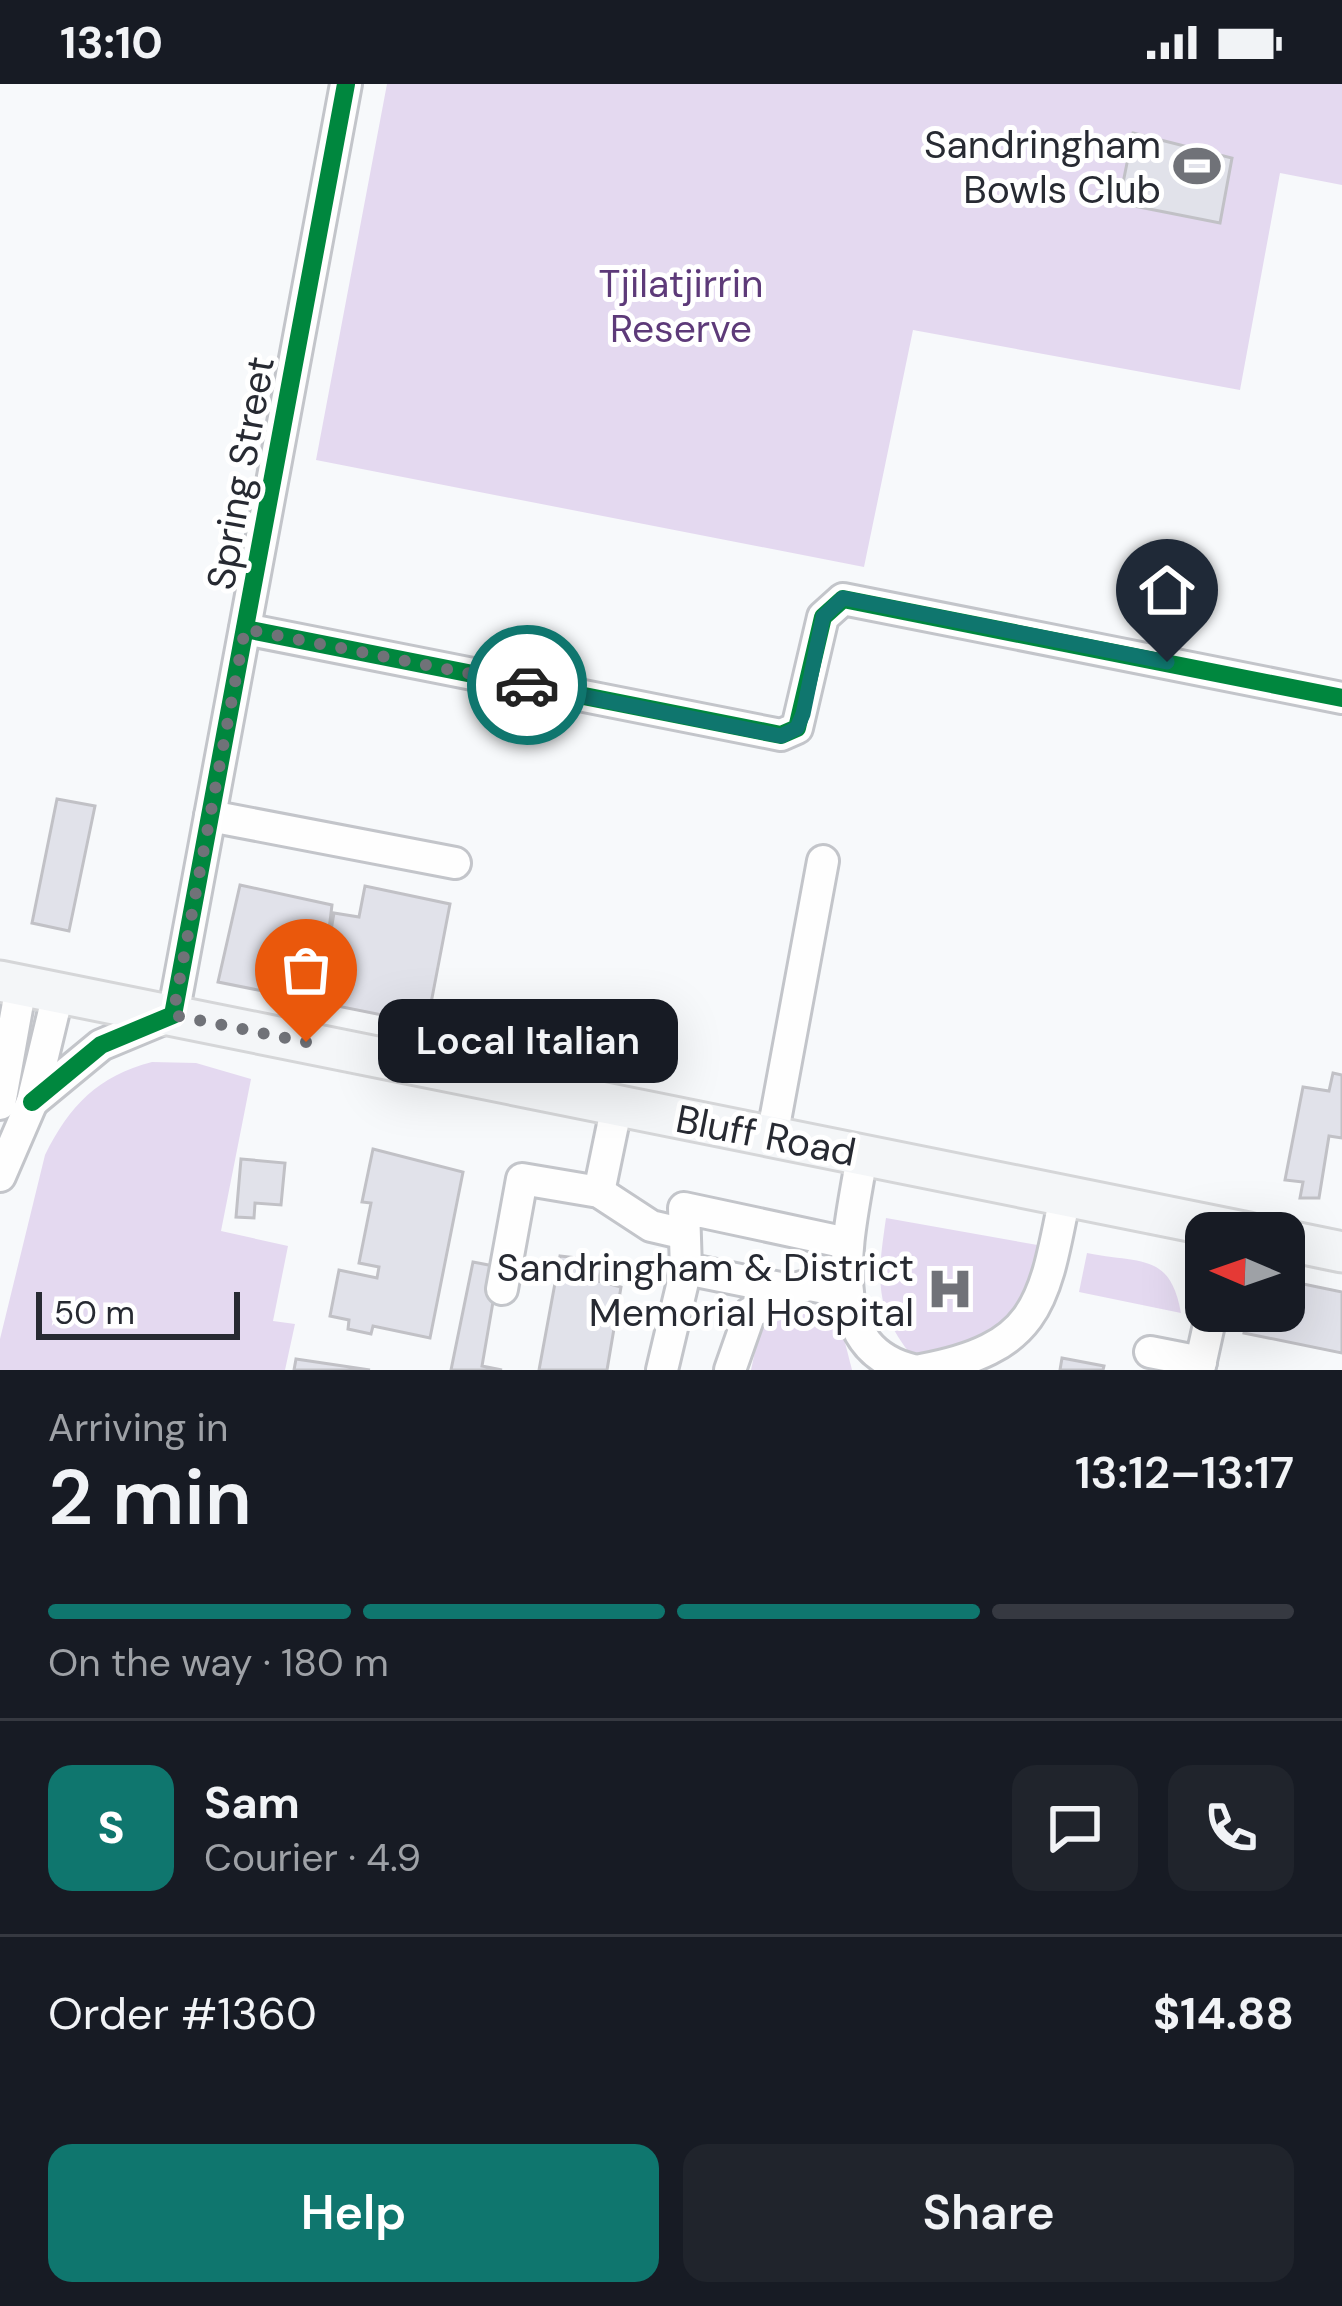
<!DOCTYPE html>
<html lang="en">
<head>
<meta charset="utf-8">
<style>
  body { margin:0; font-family:"DM Sans",sans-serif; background:#20242c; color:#f1f3f6; height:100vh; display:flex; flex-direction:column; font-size:45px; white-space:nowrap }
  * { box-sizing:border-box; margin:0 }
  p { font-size:39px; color:#9ea1a6 }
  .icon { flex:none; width:66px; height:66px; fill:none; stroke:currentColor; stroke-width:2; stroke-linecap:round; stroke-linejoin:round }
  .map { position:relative; height:1286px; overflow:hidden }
  .side { display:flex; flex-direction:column; background:#171b24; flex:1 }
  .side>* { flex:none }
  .needle { width:78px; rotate:272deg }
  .tools { position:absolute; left:1185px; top:1128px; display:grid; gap:24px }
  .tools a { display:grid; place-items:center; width:120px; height:120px; border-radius:24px; background:#171b24; box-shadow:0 12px 48px #0002; font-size:60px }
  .scale { position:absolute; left:36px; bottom:30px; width:204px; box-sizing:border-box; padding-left:12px; border:6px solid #272a32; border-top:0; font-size:33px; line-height:42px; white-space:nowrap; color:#272a32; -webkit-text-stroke:9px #fff; paint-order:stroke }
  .pin { position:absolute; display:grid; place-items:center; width:102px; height:102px; color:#fff; margin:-123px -51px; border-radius:50% 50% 50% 0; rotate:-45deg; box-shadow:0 0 12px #0007 }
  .pin .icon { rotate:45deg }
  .courier { position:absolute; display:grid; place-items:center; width:120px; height:120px; margin:-60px; border:9px solid #0f766e; border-radius:50%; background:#fff; color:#222; box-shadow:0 3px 15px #0007 }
  .bubble { position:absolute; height:84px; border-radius:24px; background:#171b24; box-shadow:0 12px 48px #0002; font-size:39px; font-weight:600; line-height:84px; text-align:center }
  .summary em { font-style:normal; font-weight:600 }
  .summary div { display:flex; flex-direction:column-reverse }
  .summary { display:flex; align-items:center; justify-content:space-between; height:204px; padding:0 48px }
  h1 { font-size:78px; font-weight:600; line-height:90px }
  .bar { display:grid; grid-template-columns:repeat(4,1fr); gap:18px 12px; align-content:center; height:144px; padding:0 48px }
  .bar i { height:15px; border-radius:9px; background:#363941 }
  .bar .current { background:#0f766e }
  .bar p { grid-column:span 4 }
  .line { display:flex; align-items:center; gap:30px; padding:0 48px; border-top:3px solid #363941 }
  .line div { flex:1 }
  .round { display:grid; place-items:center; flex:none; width:126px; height:126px; border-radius:24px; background:#20242c }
  .action { display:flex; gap:24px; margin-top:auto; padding:24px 48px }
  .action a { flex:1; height:138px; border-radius:24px; background:#0f766e; color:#fff; font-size:48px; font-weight:600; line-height:138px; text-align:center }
  .action a+a { background:#20242c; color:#f1f3f6 }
  .status { display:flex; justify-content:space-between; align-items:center; height:84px; padding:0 60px; background:#171b24; direction:ltr }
  .status svg { height:33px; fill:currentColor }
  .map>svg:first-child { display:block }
  .green { fill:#e4d9f0 }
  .building { fill:#e1e2ea; stroke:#c1c1c6; stroke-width:3 }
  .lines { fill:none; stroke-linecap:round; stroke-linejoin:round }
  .minor-casing { stroke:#c3c5ca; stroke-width:36 }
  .major-casing { stroke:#d5d6d8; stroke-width:45 }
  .minor { stroke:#fefefe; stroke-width:30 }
  .major { stroke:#f4f6f8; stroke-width:39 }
  .cycleway-casing { stroke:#fff; stroke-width:26 }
  .cycleway { stroke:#00873e; stroke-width:18 }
  .done { stroke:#707278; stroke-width:12; stroke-dasharray:0 21.6 }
  .route { stroke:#0f766e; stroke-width:15 }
  .labels { text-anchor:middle; stroke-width:10; stroke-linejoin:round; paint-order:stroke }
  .poi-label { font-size:39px; fill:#272a32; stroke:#fff; text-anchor:end }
  .park-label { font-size:39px; fill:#5d3a79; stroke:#fff }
  .street-label { font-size:39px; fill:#272a32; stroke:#fff }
</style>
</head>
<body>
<div class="status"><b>13:10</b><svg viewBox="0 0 49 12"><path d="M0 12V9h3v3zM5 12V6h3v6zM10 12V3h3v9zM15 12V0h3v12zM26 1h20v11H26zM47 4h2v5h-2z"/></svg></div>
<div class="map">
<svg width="1342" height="1286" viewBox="0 0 1342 1286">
  <rect width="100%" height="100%" fill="#f7f9fb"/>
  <!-- green -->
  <g class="green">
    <polygon points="387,0 1342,0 1342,101 1280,89 1240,306 913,246 864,483 316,376"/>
    <path d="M152,978l44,1 55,16 -30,152 67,15 -15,75 22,3 -10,46h-285v-31l45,-184c25,-50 53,-79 107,-93z"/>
    <path d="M886,1134l163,29 -34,80 -68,29 -38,-4c-36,-46 -31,-78 -23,-134z"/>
    <path d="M1087,1169c54,11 83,-1 94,60l-102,-21z"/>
    <polygon points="816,1222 838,1231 852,1286 751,1286 760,1244"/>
  </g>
  <!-- building -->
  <g class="building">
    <polygon points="1133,49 1232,74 1220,139 1119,119"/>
    <polygon points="57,715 95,722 69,847 32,839"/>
    <polygon points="240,801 332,821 324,887 334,829 359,833 365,802 450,820 427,940 218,898"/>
    <polygon points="1333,989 1342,991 1342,1054 1329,1052 1319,1114 1300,1114 1303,1098 1285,1096 1303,1003 1329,1007"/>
    <polygon points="373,1065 463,1088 430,1254 373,1242 371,1250 348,1245 349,1236 330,1232 339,1186 377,1194 379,1183 359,1179 371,1119 362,1118"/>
    <polygon points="241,1075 285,1079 281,1121 255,1119 254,1134 236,1133"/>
    <polygon points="560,1172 604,1177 598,1197 621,1203 607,1286 539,1286"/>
    <polygon points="473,1178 499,1183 482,1282 502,1286 451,1286"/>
    <polygon points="1284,1196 1342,1208 1342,1269 1244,1249 1249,1227 1284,1227"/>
    <polygon points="1062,1274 1104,1282 1103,1286 1060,1286"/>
    <polygon points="296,1275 370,1286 294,1286"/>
  </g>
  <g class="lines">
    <defs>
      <g id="minor">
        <polyline points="245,545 781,651 797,644 823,533 843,515 1342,614"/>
        <polyline points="210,732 455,779"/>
        <polyline points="32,1018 101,961 173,931 346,0"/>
        <polyline points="0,1020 21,902"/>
        <polyline points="772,1053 823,777"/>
        <path d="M862,1071c-10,70 -47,192 51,215"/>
        <polyline points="0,1092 32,1018 58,910"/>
        <polyline points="599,1108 617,1021"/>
        <polyline points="686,1185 790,1206 810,1201 845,1208"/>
        <polyline points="502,1205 522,1095 599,1108 651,1142 681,1149"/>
        <polyline points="1150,1268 1201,1278"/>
        <polyline points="662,1286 686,1185 684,1124 847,1159"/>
        <polyline points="730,1286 750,1229 790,1206"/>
        <path d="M921,1286c118,-22 123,-67 144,-174"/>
        <polyline points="1199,1286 1212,1227"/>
      </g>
      <g id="major">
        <polyline points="0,897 1249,1149"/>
        <polyline points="1284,1156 1342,1168"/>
      </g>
    </defs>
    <!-- minor casing -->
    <use href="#minor" class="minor-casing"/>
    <!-- major casing -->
    <use href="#major" class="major-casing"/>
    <!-- minor -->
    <use href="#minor" class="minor"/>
    <!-- major -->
    <use href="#major" class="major"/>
    <defs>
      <g id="cycleway">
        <polyline points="245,545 781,651 797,644 823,533 843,515 1342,614"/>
        <polyline points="32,1018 101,961 173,931 346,0"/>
      </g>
    </defs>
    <!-- cycleway casing -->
    <use href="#cycleway" class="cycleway-casing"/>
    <!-- cycleway -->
    <use href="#cycleway" class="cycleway"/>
  </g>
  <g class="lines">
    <!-- done -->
    <polyline class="done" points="306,958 173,931 245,545 527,601"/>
    <!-- route -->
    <polyline class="route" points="527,601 781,652 797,644 803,630 823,533 843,514 1167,578"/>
  </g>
  <!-- icons -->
  <defs>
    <symbol id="stadium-bare" viewBox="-9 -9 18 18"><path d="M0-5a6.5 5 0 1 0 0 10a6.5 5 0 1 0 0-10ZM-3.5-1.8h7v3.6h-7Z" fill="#707278" stroke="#fff" stroke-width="2.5" paint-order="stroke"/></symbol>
    <symbol id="hospital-bare" viewBox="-9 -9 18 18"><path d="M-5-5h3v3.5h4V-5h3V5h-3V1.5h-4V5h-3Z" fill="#707278" stroke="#fff" stroke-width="2.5" paint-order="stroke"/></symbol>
  </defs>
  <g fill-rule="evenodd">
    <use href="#stadium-bare" x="1164" y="49" width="66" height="66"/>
    <use href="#hospital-bare" x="917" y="1172" width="66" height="66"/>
  </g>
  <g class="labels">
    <!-- poi labels -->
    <g class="poi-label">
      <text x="1161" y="74">Sandringham<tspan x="1161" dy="45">Bowls Club</tspan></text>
      <text x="914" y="1197">Sandringham &amp; District<tspan x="914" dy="45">Memorial Hospital</tspan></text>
    </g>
    <!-- park labels -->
    <g class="park-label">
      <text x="681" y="213">Tjilatjirrin<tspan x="681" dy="45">Reserve</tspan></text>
    </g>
    <!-- street labels -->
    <g class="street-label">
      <text transform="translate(240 389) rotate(-80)" y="14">Spring Street</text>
      <text transform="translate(766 1051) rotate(11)" y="14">Bluff Road</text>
    </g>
  </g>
</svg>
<div class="tools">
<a><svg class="needle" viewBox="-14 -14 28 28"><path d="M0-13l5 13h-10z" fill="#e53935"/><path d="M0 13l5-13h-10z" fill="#9ea1a6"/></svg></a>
</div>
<div class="scale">50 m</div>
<div class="pin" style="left:306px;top:958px;background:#ea580c"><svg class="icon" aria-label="bag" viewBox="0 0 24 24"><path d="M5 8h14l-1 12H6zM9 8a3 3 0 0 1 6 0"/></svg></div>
<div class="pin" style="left:1167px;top:578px;background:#1f2937"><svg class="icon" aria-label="home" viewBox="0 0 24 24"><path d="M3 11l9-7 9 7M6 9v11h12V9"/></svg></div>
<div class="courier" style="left:527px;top:601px"><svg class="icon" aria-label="car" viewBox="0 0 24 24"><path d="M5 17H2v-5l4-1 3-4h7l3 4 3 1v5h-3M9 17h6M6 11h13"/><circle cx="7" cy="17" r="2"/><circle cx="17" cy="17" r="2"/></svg></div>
<div class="bubble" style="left:378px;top:915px;width:300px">Local Italian</div>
</div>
<section class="side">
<div class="summary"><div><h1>2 min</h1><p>Arriving in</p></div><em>13:12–13:17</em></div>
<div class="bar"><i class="current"></i><i class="current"></i><i class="current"></i><i></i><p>On the way · 180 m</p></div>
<div class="line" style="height:216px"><b class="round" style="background:#0f766e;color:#fff">S</b><div><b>Sam</b><p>Courier · 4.9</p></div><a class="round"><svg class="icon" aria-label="chat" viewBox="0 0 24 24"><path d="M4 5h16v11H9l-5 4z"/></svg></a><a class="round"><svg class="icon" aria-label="phone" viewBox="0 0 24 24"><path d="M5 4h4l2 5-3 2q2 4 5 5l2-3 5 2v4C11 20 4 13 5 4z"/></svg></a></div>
<div class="line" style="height:156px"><div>Order #1360</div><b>$14.88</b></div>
<div class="action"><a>Help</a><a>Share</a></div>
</section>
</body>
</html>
